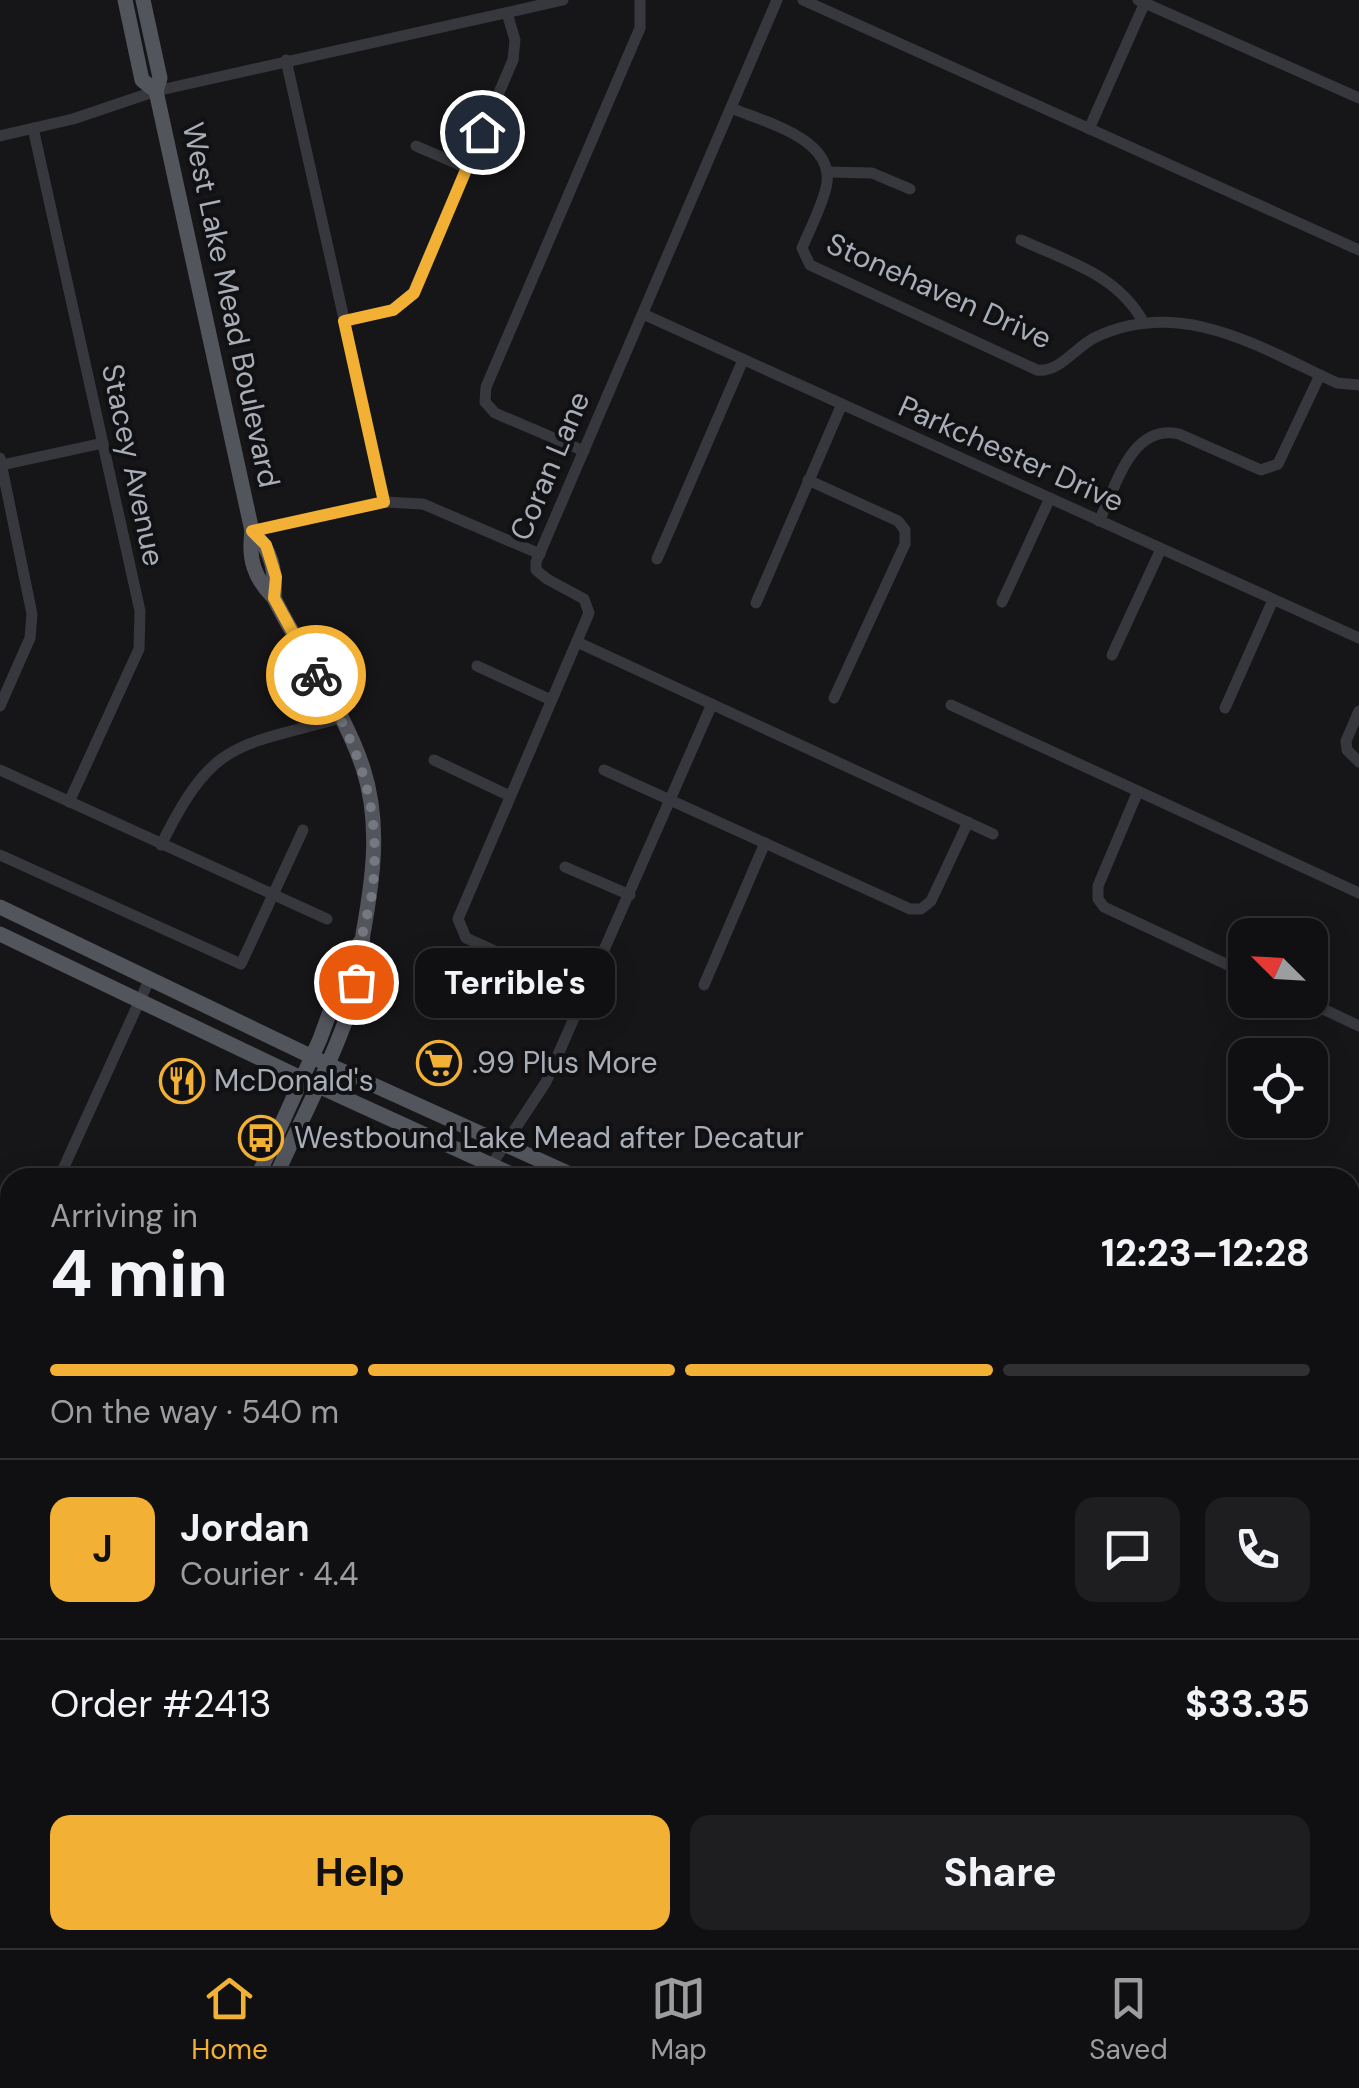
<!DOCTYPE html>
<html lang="en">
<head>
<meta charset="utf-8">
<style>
  body { margin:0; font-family:"DM Sans",sans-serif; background:#1e1e20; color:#f1f3f6; height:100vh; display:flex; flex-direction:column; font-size:38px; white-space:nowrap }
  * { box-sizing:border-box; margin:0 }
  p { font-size:32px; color:#9c9d9f }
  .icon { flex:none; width:55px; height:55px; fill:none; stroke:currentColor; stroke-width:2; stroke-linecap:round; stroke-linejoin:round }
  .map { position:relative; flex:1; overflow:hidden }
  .side { position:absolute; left:0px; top:1168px; width:1360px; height:782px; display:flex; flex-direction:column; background:#101012; border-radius:30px 30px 0 0; box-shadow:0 5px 25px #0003,0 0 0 2px #303032 }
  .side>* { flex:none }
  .needle { width:65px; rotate:294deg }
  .fabs { position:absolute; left:1228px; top:918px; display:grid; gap:20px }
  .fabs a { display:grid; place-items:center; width:100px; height:100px; border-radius:20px; background:#101012; box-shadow:0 5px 25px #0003,0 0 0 2px #303032; font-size:50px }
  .pin { position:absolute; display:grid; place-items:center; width:85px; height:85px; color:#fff; margin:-42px; border:5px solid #fff; border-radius:50%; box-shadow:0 2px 10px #0007 }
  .courier { position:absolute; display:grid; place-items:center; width:100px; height:100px; margin:-50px; border:8px solid #f2b134; border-radius:50%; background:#fff; color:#222; box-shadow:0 2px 12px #0007 }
  .bubble { position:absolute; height:70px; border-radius:20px; background:#101012; box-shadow:0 5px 25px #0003,0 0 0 2px #303032; font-size:32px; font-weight:800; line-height:70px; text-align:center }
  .headline em { font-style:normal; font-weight:800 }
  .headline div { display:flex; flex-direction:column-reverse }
  .headline { display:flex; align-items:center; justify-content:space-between; height:170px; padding:0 50px }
  h1 { font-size:65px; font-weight:800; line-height:75px }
  .bar { display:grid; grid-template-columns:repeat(4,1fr); gap:15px 10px; align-content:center; height:120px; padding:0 50px }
  .bar i { height:12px; border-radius:8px; background:#303032 }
  .bar .on { background:#f2b134 }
  .bar p { grid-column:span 4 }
  .line { display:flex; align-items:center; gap:25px; padding:0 50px; border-top:2px solid #303032 }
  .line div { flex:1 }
  .round { display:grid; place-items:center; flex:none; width:105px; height:105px; border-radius:20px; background:#1e1e20 }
  .primary-button { display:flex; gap:20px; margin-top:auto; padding:20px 50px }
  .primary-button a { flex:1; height:115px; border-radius:20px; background:#f2b134; color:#111; font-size:40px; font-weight:800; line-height:115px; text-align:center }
  .primary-button a+a { background:#1e1e20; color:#f1f3f6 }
  .tabs { display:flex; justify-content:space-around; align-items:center; height:140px; border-top:2px solid #303032; background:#101012; font-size:28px; color:#9c9d9f }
  .tabs a { display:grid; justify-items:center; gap:5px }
  .tabs .on { color:#f2b134 }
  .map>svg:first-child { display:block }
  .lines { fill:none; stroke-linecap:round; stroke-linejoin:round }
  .minor { stroke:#37383d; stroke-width:11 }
  .major { stroke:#53555c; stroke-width:15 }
  .done { stroke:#757880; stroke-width:10; stroke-dasharray:0 18 }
  .route { stroke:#f2b134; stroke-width:12 }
  .labels { text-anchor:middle; stroke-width:8; stroke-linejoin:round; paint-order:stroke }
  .street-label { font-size:30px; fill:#a8adb8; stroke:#111113 }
  .poi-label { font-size:30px; fill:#a8adb8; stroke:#111113; text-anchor:start }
</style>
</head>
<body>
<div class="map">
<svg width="1359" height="1948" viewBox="0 0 1359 1948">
  <rect width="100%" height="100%" fill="#161618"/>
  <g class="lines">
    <!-- minor -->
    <g class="minor">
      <polyline points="803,0 1359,250"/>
      <polyline points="1138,0 1359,98"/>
      <polyline points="286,60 385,502"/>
      <path d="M731,108c33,14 107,31 95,80 -5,20 -16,41 -24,60l8,17 227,105c23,3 39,-24 59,-33 86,-40 163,10 241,46l22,2"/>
      <polyline points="33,128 140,611 139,649 69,802"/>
      <polyline points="1089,129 1146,0"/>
      <polyline points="0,136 73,119 156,91 563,0"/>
      <polyline points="416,146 467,168"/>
      <polyline points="827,172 872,173 910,189"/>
      <path d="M1021,240c48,22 96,34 123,83"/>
      <polyline points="643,314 1359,638"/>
      <polyline points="344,321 393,310 413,293 513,60 515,40 507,13"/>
      <polyline points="584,451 495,413 485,402 486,387 640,28 640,0"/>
      <polyline points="0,458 32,614 30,638 0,706"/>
      <polyline points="2,465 103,443"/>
      <polyline points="808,480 898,521 905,530 905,544 834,698"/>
      <path d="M1099,521c17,-34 32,-98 80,-87l82,36 17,-6 42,-89"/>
      <polyline points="252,531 385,502 423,504 540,554"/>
      <polyline points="657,559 743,360"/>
      <polyline points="1002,602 1050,498"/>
      <polyline points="756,603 842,404"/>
      <polyline points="577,642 993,834"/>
      <polyline points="1112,655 1161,549"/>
      <polyline points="477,666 551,700"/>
      <polyline points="951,705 1359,893"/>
      <polyline points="1225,708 1273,600"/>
      <polyline points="1359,711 1346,741 1347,750 1359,762"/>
      <polyline points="434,760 510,796"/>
      <polyline points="0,770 327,919"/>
      <polyline points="604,770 910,909 921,909 931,901 968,822"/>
      <polyline points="1138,791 1098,886 1098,899 1104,907 1245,973"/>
      <path d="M161,845c52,-105 73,-98 180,-127"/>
      <polyline points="0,855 241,964 303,830"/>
      <polyline points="565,867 630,895"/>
      <polyline points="704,985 765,843"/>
      <polyline points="586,992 466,938 458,919 589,613 584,599 547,579 536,570 536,562 777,0"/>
      <polyline points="1304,1000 1359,1026"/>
      <polyline points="492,1164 546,1082 712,704"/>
      <polyline points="59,1178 150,978"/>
      <polyline points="0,1305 10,1283"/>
      <polyline points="0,1524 10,1529"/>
      <polyline points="0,1821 10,1825"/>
      <polyline points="1350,1926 1359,1930"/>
      <polyline points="244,1940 261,1948"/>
      <polyline points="893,1940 910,1948"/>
      <polyline points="39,1948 43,1940"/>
      <polyline points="153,1948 157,1940"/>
      <polyline points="441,1948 444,1940"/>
      <polyline points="746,1948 750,1940"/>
      <polyline points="1207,1948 1210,1940"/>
    </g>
    <!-- major -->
    <g class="major">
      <polyline points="125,0 142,80 156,91"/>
      <path d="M143,0l17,78 -4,13 96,440c-4,28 2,47 22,67 28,57 69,109 89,170 18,55 10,111 0,166 -2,11 2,21 0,31 -18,73 -57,144 -88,213"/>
      <path d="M252,531c20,19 24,40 22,67"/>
      <polyline points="0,907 327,1064 579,1178"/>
      <polyline points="0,934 303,1079 520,1178"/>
      <polyline points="257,1178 320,1039 351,954 361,941"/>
      <polyline points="1350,1423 1359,1402"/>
      <polyline points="1350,1451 1359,1430"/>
      <polyline points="1350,1541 1359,1545"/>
      <polyline points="1350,1568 1359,1572"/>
      <polyline points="0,1748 10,1726"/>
      <polyline points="1116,1948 1120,1940"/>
      <polyline points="1129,1948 1133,1940"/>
    </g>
  </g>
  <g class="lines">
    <!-- done -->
    <path class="done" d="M316,675c43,71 67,133 56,218 -2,15 -8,29 -10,45 -1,7 3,15 2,22 -1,7 -5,16 -8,22"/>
    <!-- route -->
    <polyline class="route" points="316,675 274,598 276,577 266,545 252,531 384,502 344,321 393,310 414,293 482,132"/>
  </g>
  <!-- icons -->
  <defs>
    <symbol id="supermarket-ring" viewBox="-11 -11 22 22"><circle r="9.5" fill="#111113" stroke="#f2b134" stroke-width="1.5"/><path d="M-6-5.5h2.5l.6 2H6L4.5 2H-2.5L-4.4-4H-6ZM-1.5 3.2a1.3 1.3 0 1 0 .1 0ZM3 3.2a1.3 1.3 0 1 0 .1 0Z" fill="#f2b134"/></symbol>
    <symbol id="restaurant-ring" viewBox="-11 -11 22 22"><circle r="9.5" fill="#111113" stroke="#f2b134" stroke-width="1.5"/><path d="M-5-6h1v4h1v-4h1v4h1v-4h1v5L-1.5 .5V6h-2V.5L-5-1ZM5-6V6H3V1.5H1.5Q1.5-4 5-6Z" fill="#f2b134"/></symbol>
    <symbol id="bus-ring" viewBox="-11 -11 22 22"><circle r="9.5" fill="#111113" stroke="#f2b134" stroke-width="1.5"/><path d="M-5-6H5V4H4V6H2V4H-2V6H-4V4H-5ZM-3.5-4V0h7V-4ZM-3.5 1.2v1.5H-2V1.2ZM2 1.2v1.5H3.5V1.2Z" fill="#f2b134"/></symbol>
  </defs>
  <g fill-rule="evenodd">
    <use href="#supermarket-ring" x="414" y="1038" width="50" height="50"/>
    <use href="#restaurant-ring" x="157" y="1056" width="50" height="50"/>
    <use href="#bus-ring" x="236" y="1113" width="50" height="50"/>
  </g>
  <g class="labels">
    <!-- street labels -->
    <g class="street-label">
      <text transform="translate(939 291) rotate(24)" y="10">Stonehaven Drive</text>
      <text transform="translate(231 305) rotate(78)" y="10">West Lake Mead Boulevard</text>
      <text transform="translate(1011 454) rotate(24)" y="10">Parkchester Drive</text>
      <text transform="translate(133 465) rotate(78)" y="10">Stacey Avenue</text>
      <text transform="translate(550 466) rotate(-67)" y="10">Coran Lane</text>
    </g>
    <!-- poi labels -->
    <g class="poi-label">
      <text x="472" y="1073">.99 Plus More</text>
      <text x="214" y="1091">McDonald's</text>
      <text x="294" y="1148">Westbound Lake Mead after Decatur</text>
    </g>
  </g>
</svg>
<div class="fabs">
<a><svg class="needle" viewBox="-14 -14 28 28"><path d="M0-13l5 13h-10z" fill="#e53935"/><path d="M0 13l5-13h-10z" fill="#9c9d9f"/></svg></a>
<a><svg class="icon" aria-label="locate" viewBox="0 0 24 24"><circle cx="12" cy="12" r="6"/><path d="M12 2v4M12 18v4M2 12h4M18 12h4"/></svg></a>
</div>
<div class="pin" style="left:356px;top:982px;background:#ea580c"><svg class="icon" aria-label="bag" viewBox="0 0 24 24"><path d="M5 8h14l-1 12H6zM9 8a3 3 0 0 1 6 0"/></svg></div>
<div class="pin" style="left:482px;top:132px;background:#1f2937"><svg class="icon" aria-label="home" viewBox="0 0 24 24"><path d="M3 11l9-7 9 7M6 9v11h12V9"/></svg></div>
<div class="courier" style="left:316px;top:675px"><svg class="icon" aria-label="bike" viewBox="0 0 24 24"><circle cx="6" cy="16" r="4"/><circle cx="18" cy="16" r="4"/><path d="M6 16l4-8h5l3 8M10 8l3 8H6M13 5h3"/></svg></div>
<div class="bubble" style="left:415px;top:948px;width:200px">Terrible's</div>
<section class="side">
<div class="headline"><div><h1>4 min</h1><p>Arriving in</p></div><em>12:23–12:28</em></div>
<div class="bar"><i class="on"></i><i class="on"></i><i class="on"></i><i></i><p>On the way · 540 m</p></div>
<div class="line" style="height:180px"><b class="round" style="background:#f2b134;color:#111">J</b><div><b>Jordan</b><p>Courier · 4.4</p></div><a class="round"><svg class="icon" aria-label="chat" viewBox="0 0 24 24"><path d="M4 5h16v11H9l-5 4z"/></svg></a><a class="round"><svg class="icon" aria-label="phone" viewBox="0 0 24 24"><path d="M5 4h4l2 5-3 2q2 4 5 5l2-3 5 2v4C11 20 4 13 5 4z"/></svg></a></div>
<div class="line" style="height:130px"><div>Order #2413</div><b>$33.35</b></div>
<div class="primary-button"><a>Help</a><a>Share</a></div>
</section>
</div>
<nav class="tabs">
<a class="on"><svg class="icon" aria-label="home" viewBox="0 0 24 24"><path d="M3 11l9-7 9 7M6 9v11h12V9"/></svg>Home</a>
<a><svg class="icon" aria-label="map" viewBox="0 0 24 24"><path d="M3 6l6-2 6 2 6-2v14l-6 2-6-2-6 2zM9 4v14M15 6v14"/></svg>Map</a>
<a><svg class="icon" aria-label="saved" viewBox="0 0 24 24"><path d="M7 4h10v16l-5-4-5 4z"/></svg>Saved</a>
</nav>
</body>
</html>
